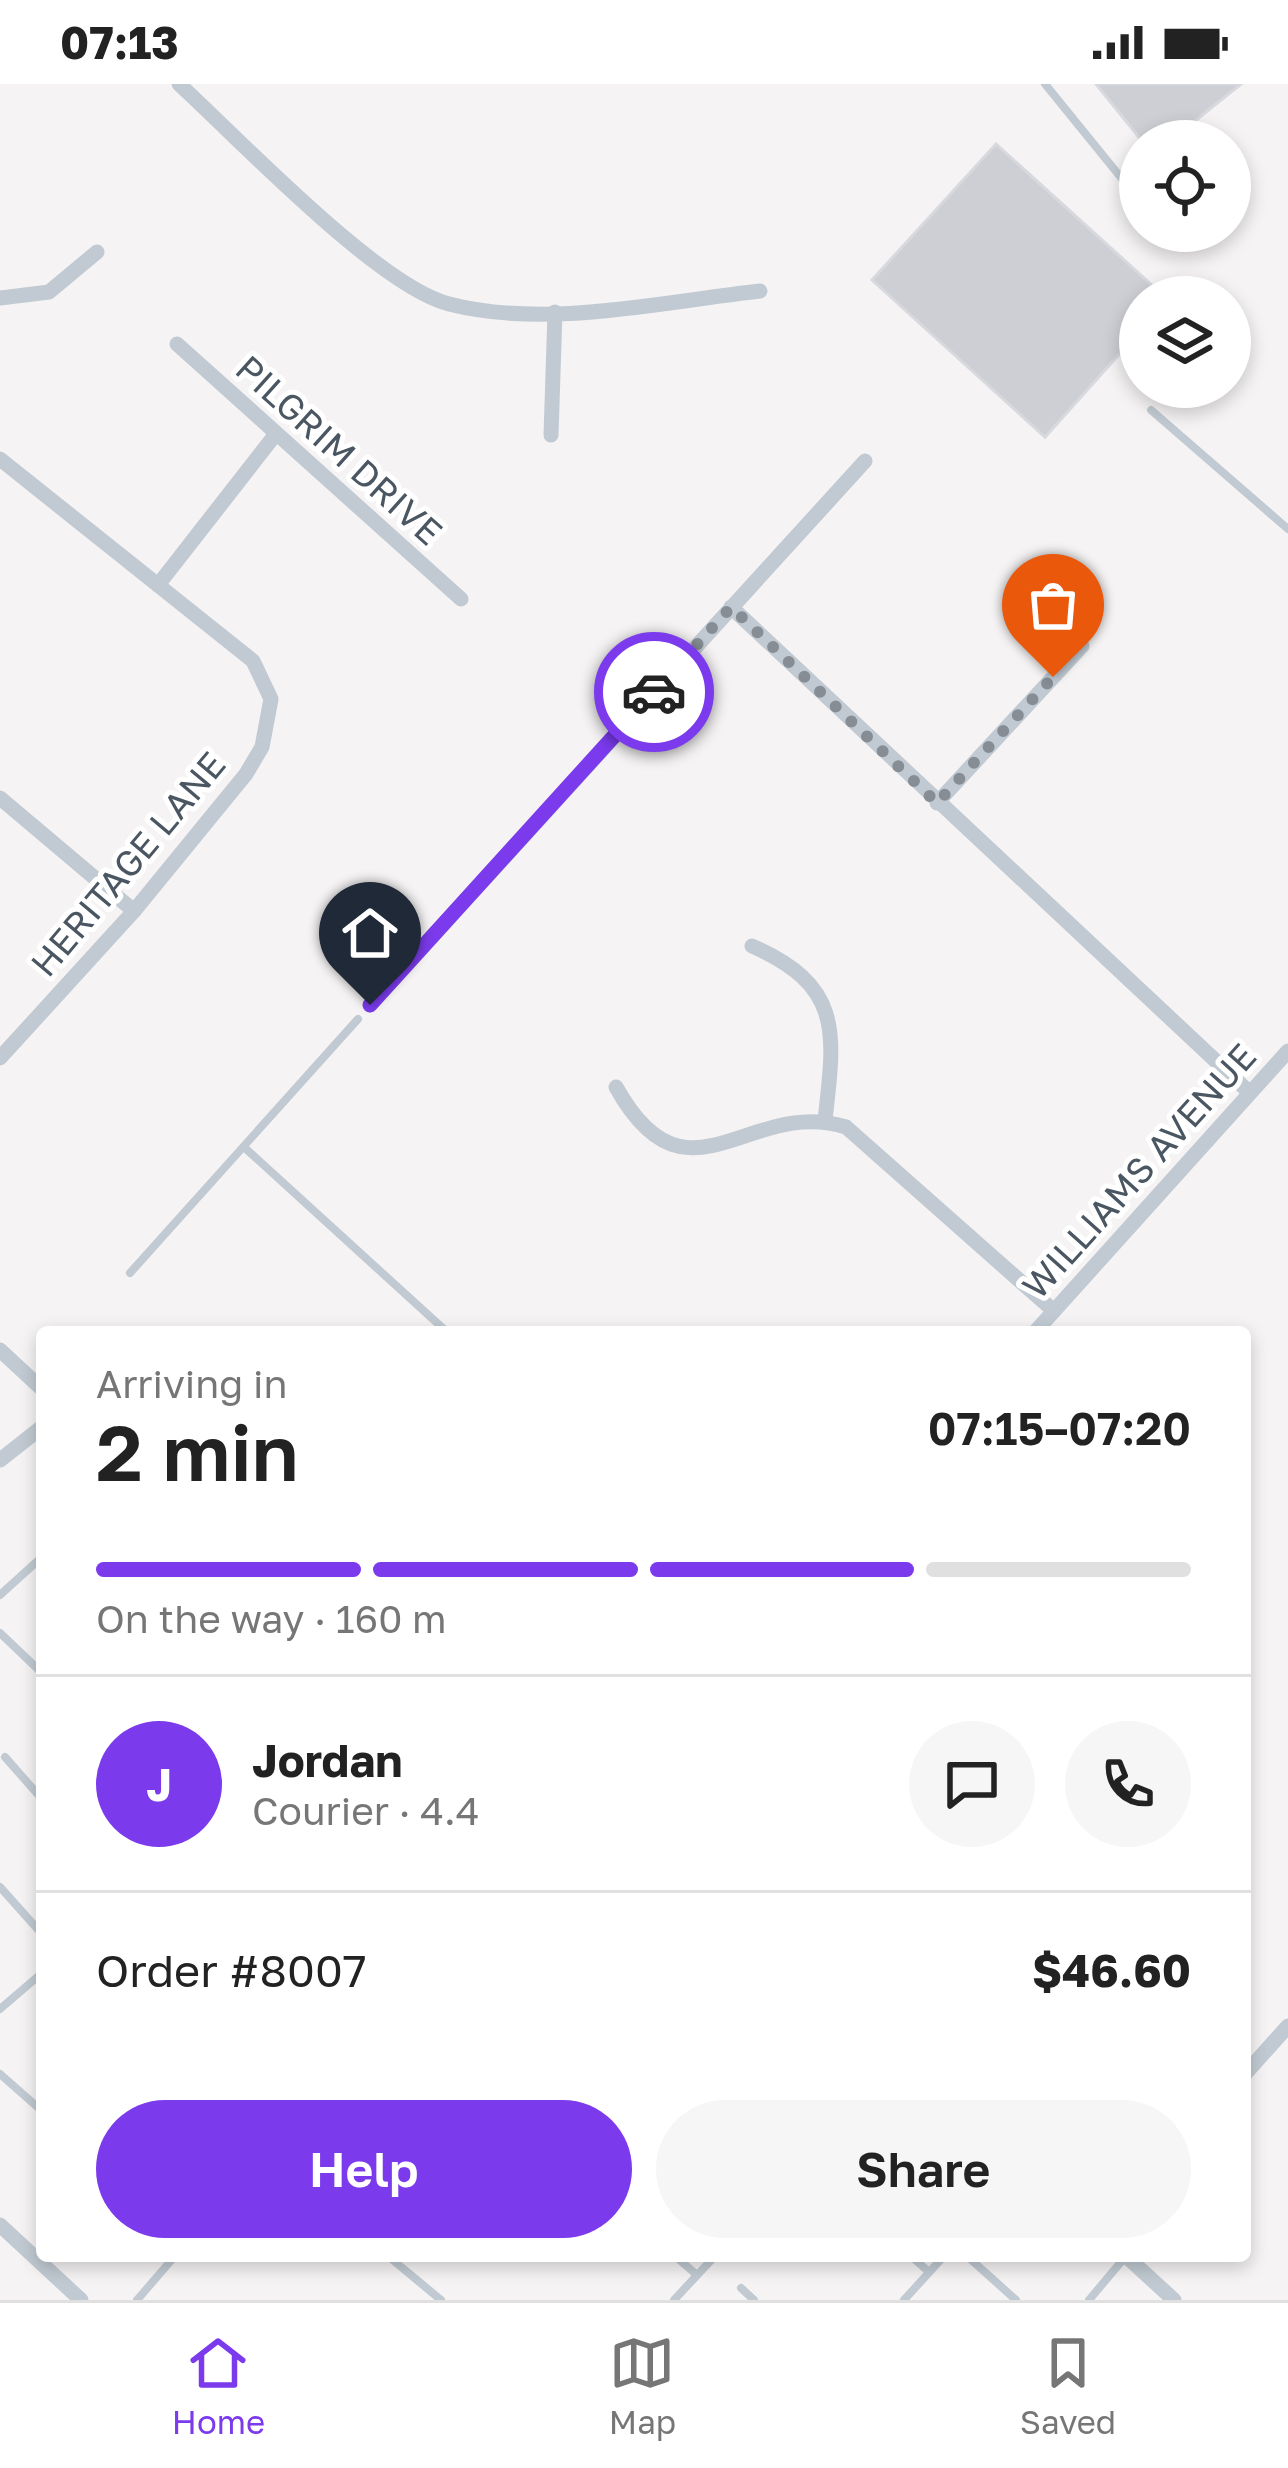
<!DOCTYPE html>
<html lang="en">
<head>
<meta charset="utf-8">
<style>
  body { margin:0; font-family:"Golos Text",sans-serif; background:#f6f6f6; color:#222; height:100vh; display:flex; flex-direction:column; font-size:45px; white-space:nowrap }
  * { box-sizing:border-box; margin:0 }
  p { font-size:39px; color:#767676 }
  .icon { flex:none; width:66px; height:66px; fill:none; stroke:currentColor; stroke-width:2; stroke-linecap:round; stroke-linejoin:round }
  .map { position:relative; flex:1; overflow:hidden }
  .sheet { position:absolute; left:36px; top:1242px; width:1215px; height:936px; display:flex; flex-direction:column; background:#fff; border-radius:12px; box-shadow:0 6px 18px #0003 }
  .sheet>* { flex:none }
  .fabs { position:absolute; left:1119px; top:36px; display:grid; gap:24px }
  .fabs a { display:grid; place-items:center; width:132px; height:132px; border-radius:50%; background:#fff; box-shadow:0 6px 18px #0003; font-size:60px }
  .pin { position:absolute; display:grid; place-items:center; width:102px; height:102px; color:#fff; margin:-123px -51px; border-radius:50% 50% 50% 0; rotate:-45deg; box-shadow:0 0 12px #0007 }
  .pin .icon { rotate:45deg }
  .courier { position:absolute; display:grid; place-items:center; width:120px; height:120px; margin:-60px; border:9px solid #7c3aed; border-radius:50%; background:#fff; color:#222; box-shadow:0 3px 15px #0007 }
  .head em { font-style:normal; font-weight:600 }
  .head div { display:flex; flex-direction:column-reverse }
  .head { display:flex; align-items:center; justify-content:space-between; height:204px; padding:0 60px }
  h1 { font-size:78px; font-weight:600; line-height:90px }
  .bar { display:grid; grid-template-columns:repeat(4,1fr); gap:18px 12px; align-content:center; height:144px; padding:0 60px }
  .bar i { height:15px; border-radius:9px; background:#e0e0e0 }
  .bar .selected { background:#7c3aed }
  .bar p { grid-column:span 4 }
  .line { display:flex; align-items:center; gap:30px; padding:0 60px; border-top:3px solid #e0e0e0 }
  .line div { flex:1 }
  .round { display:grid; place-items:center; flex:none; width:126px; height:126px; border-radius:63px; background:#f6f6f6 }
  .primary-button { display:flex; gap:24px; margin-top:auto; padding:24px 60px }
  .primary-button a { flex:1; height:138px; border-radius:72px; background:#7c3aed; color:#fff; font-size:48px; font-weight:600; line-height:138px; text-align:center }
  .primary-button a+a { background:#f6f6f6; color:#222 }
  .status { display:flex; justify-content:space-between; align-items:center; height:84px; padding:0 60px; background:#fff; direction:ltr }
  .status svg { height:33px; fill:currentColor }
  .tabs { display:flex; justify-content:space-around; align-items:center; height:168px; border-top:3px solid #e0e0e0; background:#fff; font-size:33px; color:#767676 }
  .tabs a { display:grid; justify-items:center; gap:6px }
  .tabs .selected { color:#7c3aed }
  .map>svg:first-child { display:block }
  .building { fill:#cdcfd5; stroke:#d7d9de; stroke-width:3 }
  .lines { fill:none; stroke-linecap:round; stroke-linejoin:round }
  .service { stroke:#c1cad2; stroke-width:8 }
  .minor { stroke:#c1cad2; stroke-width:15 }
  .done { stroke:#868d94; stroke-width:12; stroke-dasharray:0 21.6 }
  .route { stroke:#7c3aed; stroke-width:15 }
  .labels { text-anchor:middle; stroke-width:10; stroke-linejoin:round; paint-order:stroke }
  .street-label { font-size:36px; fill:#4a5661; stroke:#fff }
</style>
</head>
<body>
<div class="status"><b>07:13</b><svg viewBox="0 0 49 12"><path d="M0 12V9h3v3zM5 12V6h3v6zM10 12V3h3v9zM15 12V0h3v12zM26 1h20v11H26zM47 4h2v5h-2z"/></svg></div>
<div class="map">
<svg width="1288" height="2216" viewBox="0 0 1288 2216">
  <rect width="100%" height="100%" fill="#f5f3f3"/>
  <!-- building -->
  <g class="building">
    <polygon points="1096,0 1241,0 1170,57 1142,57"/>
    <polygon points="996,60 1165,213 1140,213 1140,247 1045,353 872,196"/>
  </g>
  <g class="lines">
    <!-- service -->
    <g class="service">
      <polyline points="1045,0 1140,117"/>
      <polyline points="1151,326 1288,445"/>
      <polyline points="245,1064 447,1248"/>
      <polyline points="130,1189 358,935"/>
      <polyline points="0,1511 42,1473"/>
      <polyline points="0,1549 42,1589"/>
      <polyline points="5,1673 42,1715"/>
      <polyline points="0,1803 42,1850"/>
      <polyline points="0,1925 42,1889"/>
      <polyline points="0,1990 42,2027"/>
      <polyline points="388,2172 441,2216"/>
      <polyline points="675,2172 697,2191"/>
      <polyline points="911,2172 929,2188"/>
      <polyline points="967,2172 1016,2216"/>
      <polyline points="741,2204 754,2216"/>
      <polyline points="137,2216 175,2172"/>
      <polyline points="674,2216 715,2172"/>
      <polyline points="904,2216 944,2172"/>
      <polyline points="1089,2216 1126,2172"/>
    </g>
    <!-- minor -->
    <g class="minor">
      <path d="M179,0c59,54 199,202 270,220 98,25 212,-2 311,-13"/>
      <polyline points="0,214 49,208 97,168"/>
      <polyline points="177,260 461,515"/>
      <polyline points="551,351 555,228"/>
      <polyline points="0,375 253,577 271,615 262,663 246,690 134,827 0,974"/>
      <polyline points="158,501 275,351"/>
      <polyline points="731,523 1249,1008"/>
      <polyline points="0,714 134,827"/>
      <polyline points="937,719 1082,562"/>
      <path d="M752,862c91,40 83,86 73,174"/>
      <polyline points="370,921 865,377"/>
      <path d="M616,1003c71,128 133,9 230,40l208,184"/>
      <polyline points="1035,1248 1288,967"/>
      <polyline points="0,1266 42,1305"/>
      <polyline points="0,1376 42,1343"/>
      <polyline points="1245,1990 1288,1942"/>
      <polyline points="0,2141 81,2216"/>
      <polyline points="1126,2172 1174,2216"/>
    </g>
  </g>
  <g class="lines">
    <!-- done -->
    <polyline class="done" points="654,608 731,523 937,719 1053,593"/>
    <!-- route -->
    <polyline class="route" points="370,921 654,608"/>
  </g>
  <g class="labels">
    <!-- street labels -->
    <g class="street-label">
      <text transform="translate(339 366) rotate(42)" y="13">PILGRIM DRIVE</text>
      <text transform="translate(128 780) rotate(-50)" y="13">HERITAGE LANE</text>
      <text transform="translate(1139 1087) rotate(-48)" y="13">WILLIAMS AVENUE</text>
    </g>
  </g>
</svg>
<div class="fabs">
<a><svg class="icon" aria-label="locate" viewBox="0 0 24 24"><circle cx="12" cy="12" r="6"/><path d="M12 2v4M12 18v4M2 12h4M18 12h4"/></svg></a>
<a><svg class="icon" aria-label="layers" viewBox="0 0 24 24"><path d="M12 4l9 5-9 5-9-5zM3 14l9 5 9-5"/></svg></a>
</div>
<div class="pin" style="left:1053px;top:593px;background:#ea580c"><svg class="icon" aria-label="bag" viewBox="0 0 24 24"><path d="M5 8h14l-1 12H6zM9 8a3 3 0 0 1 6 0"/></svg></div>
<div class="pin" style="left:370px;top:921px;background:#1f2937"><svg class="icon" aria-label="home" viewBox="0 0 24 24"><path d="M3 11l9-7 9 7M6 9v11h12V9"/></svg></div>
<div class="courier" style="left:654px;top:608px"><svg class="icon" aria-label="car" viewBox="0 0 24 24"><path d="M5 17H2v-5l4-1 3-4h7l3 4 3 1v5h-3M9 17h6M6 11h13"/><circle cx="7" cy="17" r="2"/><circle cx="17" cy="17" r="2"/></svg></div>
<section class="sheet">
<div class="head"><div><h1>2 min</h1><p>Arriving in</p></div><em>07:15–07:20</em></div>
<div class="bar"><i class="selected"></i><i class="selected"></i><i class="selected"></i><i></i><p>On the way · 160 m</p></div>
<div class="line" style="height:216px"><b class="round" style="background:#7c3aed;color:#fff">J</b><div><b>Jordan</b><p>Courier · 4.4</p></div><a class="round"><svg class="icon" aria-label="chat" viewBox="0 0 24 24"><path d="M4 5h16v11H9l-5 4z"/></svg></a><a class="round"><svg class="icon" aria-label="phone" viewBox="0 0 24 24"><path d="M5 4h4l2 5-3 2q2 4 5 5l2-3 5 2v4C11 20 4 13 5 4z"/></svg></a></div>
<div class="line" style="height:156px"><div>Order #8007</div><b>$46.60</b></div>
<div class="primary-button"><a>Help</a><a>Share</a></div>
</section>
</div>
<nav class="tabs">
<a class="selected"><svg class="icon" aria-label="home" viewBox="0 0 24 24"><path d="M3 11l9-7 9 7M6 9v11h12V9"/></svg>Home</a>
<a><svg class="icon" aria-label="map" viewBox="0 0 24 24"><path d="M3 6l6-2 6 2 6-2v14l-6 2-6-2-6 2zM9 4v14M15 6v14"/></svg>Map</a>
<a><svg class="icon" aria-label="saved" viewBox="0 0 24 24"><path d="M7 4h10v16l-5-4-5 4z"/></svg>Saved</a>
</nav>
</body>
</html>
